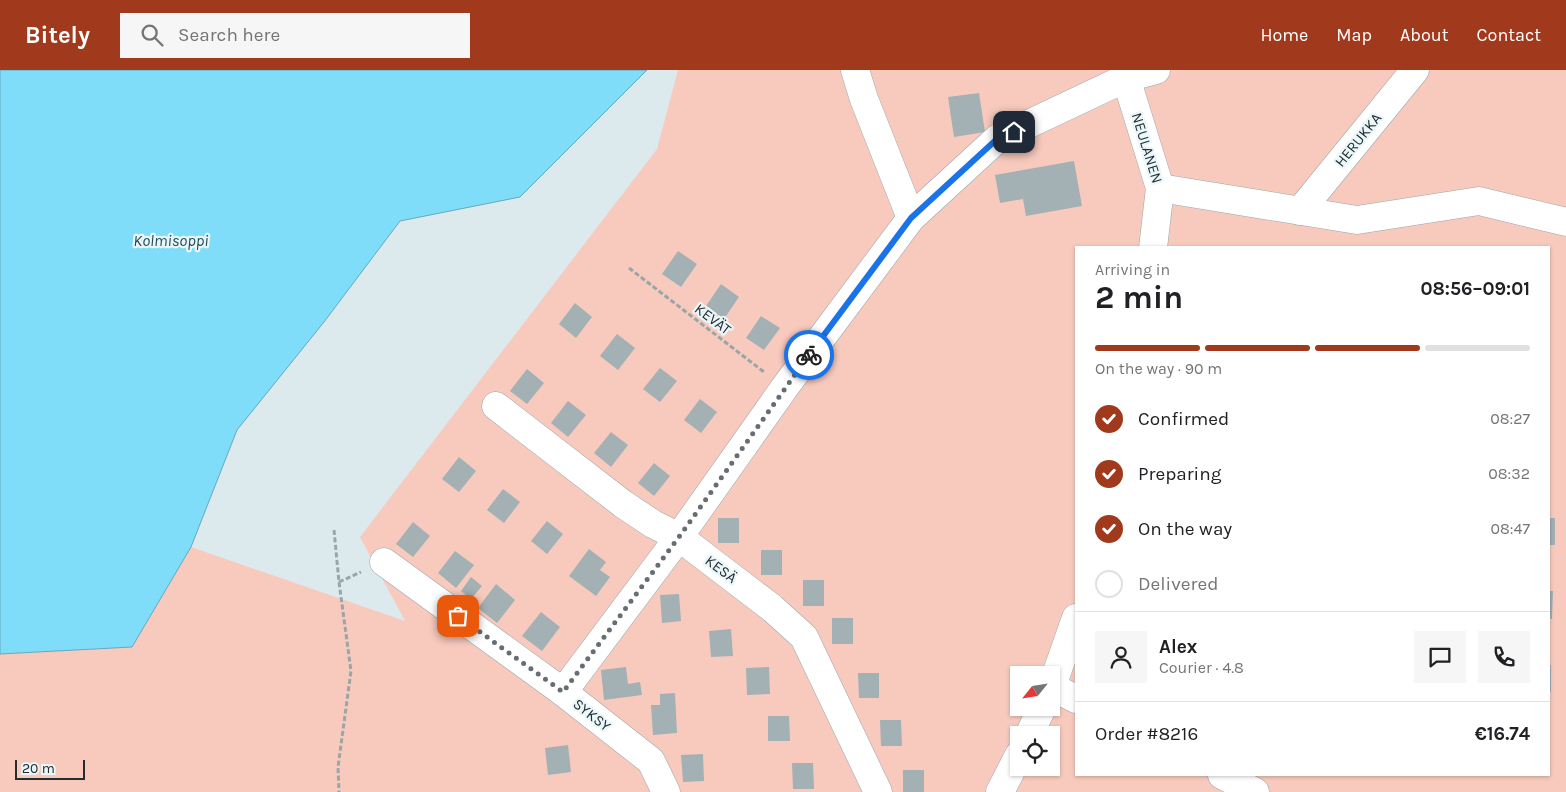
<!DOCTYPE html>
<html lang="en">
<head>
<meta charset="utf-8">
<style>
  body { margin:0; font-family:Karla,sans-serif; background:#f6f6f6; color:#202124; height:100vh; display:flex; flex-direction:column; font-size:19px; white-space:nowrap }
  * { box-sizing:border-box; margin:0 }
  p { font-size:16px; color:#757577 }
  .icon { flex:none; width:28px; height:28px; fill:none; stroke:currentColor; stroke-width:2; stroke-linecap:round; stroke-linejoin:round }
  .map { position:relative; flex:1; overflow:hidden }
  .side { position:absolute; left:1075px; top:176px; width:475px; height:530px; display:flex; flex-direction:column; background:#fff; border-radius:0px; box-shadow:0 1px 4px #0004 }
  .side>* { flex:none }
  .needle { width:32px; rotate:240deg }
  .controls { position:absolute; left:1010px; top:596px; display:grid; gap:10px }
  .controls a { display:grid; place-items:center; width:50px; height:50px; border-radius:0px; background:#fff; box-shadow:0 1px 4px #0004; font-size:25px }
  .scale { position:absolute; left:15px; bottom:12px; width:70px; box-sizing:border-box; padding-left:5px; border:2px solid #262b2d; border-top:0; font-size:14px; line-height:18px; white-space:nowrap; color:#262b2d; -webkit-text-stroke:4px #e9f7fb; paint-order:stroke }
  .pin { position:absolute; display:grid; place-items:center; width:42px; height:42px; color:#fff; margin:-21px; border-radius:10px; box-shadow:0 2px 8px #0006 }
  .courier { position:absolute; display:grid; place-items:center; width:50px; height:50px; margin:-25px; border:4px solid #1a73e8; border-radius:50%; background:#fff; color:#222; box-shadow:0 1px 6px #0007 }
  .overview em { font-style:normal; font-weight:700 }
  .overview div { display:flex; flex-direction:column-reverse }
  .overview { display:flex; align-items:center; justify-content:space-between; height:85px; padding:0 20px }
  h1 { font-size:32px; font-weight:700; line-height:38px }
  .bar { display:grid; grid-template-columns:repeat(4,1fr); gap:8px 5px; align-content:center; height:60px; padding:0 20px }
  .bar i { height:6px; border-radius:4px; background:#e0e0e0 }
  .bar .current { background:#a1391d }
  .bar p { grid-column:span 4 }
  .line { display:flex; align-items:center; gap:12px; padding:0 20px; border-top:1px solid #e0e0e0 }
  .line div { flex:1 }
  .round { display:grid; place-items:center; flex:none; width:52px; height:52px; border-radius:0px; background:#f6f6f6 }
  ol { padding:0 20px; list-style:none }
  li { display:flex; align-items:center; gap:15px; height:55px }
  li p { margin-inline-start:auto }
  li .icon { padding:5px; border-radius:50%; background:#a1391d; color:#fff; stroke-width:4 }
  li:last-child { color:#757577 }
  li i { width:28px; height:28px; border:2px solid #e0e0e0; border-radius:50% }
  header { display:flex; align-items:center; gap:30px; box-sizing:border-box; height:70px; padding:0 25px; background:#a1391d; color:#fff }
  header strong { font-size:24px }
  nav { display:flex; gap:28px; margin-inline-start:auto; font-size:18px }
  .search { width:350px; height:45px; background:#f6f6f6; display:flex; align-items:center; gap:12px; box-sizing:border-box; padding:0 18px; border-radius:0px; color:#757577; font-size:19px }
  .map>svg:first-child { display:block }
  .green { fill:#f8cabe; fill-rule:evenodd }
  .water { fill:#80ddfa; stroke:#65a8bc }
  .building { fill:#a3b0b4 }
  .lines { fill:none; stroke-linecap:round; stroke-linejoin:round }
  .minor-casing { stroke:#9aa7ab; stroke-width:29 }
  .path { stroke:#9aa5a8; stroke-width:3; stroke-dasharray:5 2.5; stroke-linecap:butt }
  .minor { stroke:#fff; stroke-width:28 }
  .done { stroke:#666e71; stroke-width:5; stroke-dasharray:0 9 }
  .route { stroke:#1a73e8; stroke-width:6 }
  .labels { text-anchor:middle; stroke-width:4.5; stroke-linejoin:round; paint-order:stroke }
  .street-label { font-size:15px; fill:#262b2d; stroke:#e9f7fb }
  .water-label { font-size:16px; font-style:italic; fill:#214b57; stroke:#e9f7fb }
</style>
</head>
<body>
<header>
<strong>Bitely</strong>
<div class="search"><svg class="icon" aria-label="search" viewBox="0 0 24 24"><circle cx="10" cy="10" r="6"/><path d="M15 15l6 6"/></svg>Search here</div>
<nav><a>Home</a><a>Map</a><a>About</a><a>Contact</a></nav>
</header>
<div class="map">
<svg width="1566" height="722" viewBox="0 0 1566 722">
  <rect width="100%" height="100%" fill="#dceaee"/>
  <!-- green -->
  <path class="green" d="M678,0h888v722h-1566v-138l132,-7 59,-100 214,74 -45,-84 297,-388zM1076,178h473v527h-473zM1019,605h32v33h-32zM1019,665h32v33h-32z"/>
  <!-- water -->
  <polygon class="water" points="0,0 647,0 520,127 400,151 324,252 237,360 191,477 132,577 0,584"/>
  <!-- building -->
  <g class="building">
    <polygon points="979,23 985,62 954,67 948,27"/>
    <polygon points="1074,91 1082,136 1026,146 1023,129 1000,133 995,105"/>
    <polygon points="678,181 697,194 681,217 662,204"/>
    <polygon points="721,214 739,227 724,249 706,236"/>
    <polygon points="575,233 592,247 576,268 559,254"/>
    <polygon points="761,246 780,258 764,280 746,268"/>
    <polygon points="617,264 635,278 618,300 600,286"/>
    <polygon points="660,298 677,311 660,332 643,319"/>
    <polygon points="527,299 544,313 527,334 510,321"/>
    <polygon points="700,329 717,342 701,363 684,350"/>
    <polygon points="568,331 586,345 568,367 551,353"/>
    <polygon points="611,362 628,375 611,397 594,383"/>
    <polygon points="459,387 476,401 459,422 442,409"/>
    <polygon points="654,393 670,406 654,426 638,413"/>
    <polygon points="503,419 520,432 504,453 487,440"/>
    <rect x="718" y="448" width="21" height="25"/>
    <rect x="1549" y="448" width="6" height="27"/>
    <polygon points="547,451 563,464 547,484 531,471"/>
    <polygon points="413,452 430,466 413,487 396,474"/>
    <polygon points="589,479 606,492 600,500 610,507 596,526 569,506"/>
    <rect x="761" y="480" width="21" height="25"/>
    <polygon points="455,481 474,495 456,518 438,503"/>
    <polygon points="471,507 482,516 471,529 461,521"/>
    <rect x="803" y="510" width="21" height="26"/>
    <polygon points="496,514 515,530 497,553 478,538"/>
    <polygon points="1549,521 1553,521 1552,549 1549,549"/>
    <polygon points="679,524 681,551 662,553 660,525"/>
    <polygon points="541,542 560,557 542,581 522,566"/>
    <rect x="832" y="548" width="21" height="26"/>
    <polygon points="731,559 733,586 711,587 709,561"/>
    <rect x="1549" y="595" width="2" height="27"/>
    <polygon points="626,597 628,614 640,612 642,625 604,630 601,600"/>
    <polygon points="769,597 770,624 747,625 746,598"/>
    <polygon points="858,603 879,603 879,628 859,628"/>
    <polygon points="675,623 677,663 653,665 651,635 660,635 660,624"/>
    <polygon points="768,646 789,646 790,671 768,671"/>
    <polygon points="880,650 901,650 902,676 881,676"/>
    <polygon points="568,675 571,702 548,705 545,678"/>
    <polygon points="703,684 704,711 683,712 681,685"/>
    <polygon points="792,693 813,693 814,719 793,719"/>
    <rect x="903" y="700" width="21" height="22"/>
  </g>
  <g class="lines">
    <defs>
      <g id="minor">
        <polyline points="1126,8 1160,118 1153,178"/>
        <polyline points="1160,118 1357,150 1479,131 1566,152"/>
        <polyline points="1300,141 1415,0"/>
        <polyline points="911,148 997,69 1126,8 1156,0"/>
        <polyline points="496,336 623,434 653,454 679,467 772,538 804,567 878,722"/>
        <polyline points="384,492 563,622 651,691 666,722"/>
        <polyline points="1052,617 1076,629"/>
        <polyline points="1051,619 1076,548"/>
        <polyline points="563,622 679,467 785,317 911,148 864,29 855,0"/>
        <polyline points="1029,665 1042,638"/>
        <polyline points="1222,705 1255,722"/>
        <polyline points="1000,722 1019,685"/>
      </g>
    </defs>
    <!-- minor casing -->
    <use href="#minor" class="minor-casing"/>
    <!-- path -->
    <g class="path">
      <polyline points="629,198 764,302"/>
      <polyline points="334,460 339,512 351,601 338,697 339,722"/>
      <polyline points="339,512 361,502"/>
    </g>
    <!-- minor -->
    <use href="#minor" class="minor"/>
  </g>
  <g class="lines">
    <!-- done -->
    <polyline class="done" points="458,546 563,622 679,467 809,285"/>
    <!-- route -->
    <polyline class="route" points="809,285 911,148 997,69 1014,62"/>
  </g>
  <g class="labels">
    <!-- street labels -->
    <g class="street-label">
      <text transform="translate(1358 70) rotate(-51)" y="5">HERUKKA</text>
      <text transform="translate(1147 78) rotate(73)" y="5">NEULANEN</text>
      <text transform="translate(713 249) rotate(37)" y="5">KEVÄT</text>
      <text transform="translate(721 499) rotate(37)" y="5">KESÄ</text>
      <text transform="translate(592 645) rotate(38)" y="5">SYKSY</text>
    </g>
    <!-- water labels -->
    <g class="water-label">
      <text x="171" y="176">Kolmisoppi</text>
    </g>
  </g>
</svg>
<div class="controls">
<a><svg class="needle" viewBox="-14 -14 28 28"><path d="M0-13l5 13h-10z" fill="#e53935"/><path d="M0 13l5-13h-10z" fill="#757577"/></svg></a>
<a><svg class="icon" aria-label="locate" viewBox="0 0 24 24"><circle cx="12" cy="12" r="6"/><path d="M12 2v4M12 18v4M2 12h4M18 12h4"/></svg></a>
</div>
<div class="scale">20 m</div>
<div class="pin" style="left:458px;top:546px;background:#ea580c"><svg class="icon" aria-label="bag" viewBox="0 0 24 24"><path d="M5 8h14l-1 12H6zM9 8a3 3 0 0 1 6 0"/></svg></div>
<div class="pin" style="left:1014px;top:62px;background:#1f2937"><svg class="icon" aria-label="home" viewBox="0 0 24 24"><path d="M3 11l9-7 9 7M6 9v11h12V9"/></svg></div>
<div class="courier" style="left:809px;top:285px"><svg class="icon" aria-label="bike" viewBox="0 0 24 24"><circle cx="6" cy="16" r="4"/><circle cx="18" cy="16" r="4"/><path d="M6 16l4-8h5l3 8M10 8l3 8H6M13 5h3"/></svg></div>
<section class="side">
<div class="overview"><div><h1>2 min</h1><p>Arriving in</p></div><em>08:56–09:01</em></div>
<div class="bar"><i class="current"></i><i class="current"></i><i class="current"></i><i></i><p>On the way · 90 m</p></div>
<ol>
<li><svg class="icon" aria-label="check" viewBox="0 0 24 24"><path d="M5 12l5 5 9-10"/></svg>Confirmed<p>08:27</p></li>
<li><svg class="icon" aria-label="check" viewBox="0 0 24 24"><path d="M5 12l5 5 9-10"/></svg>Preparing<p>08:32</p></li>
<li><svg class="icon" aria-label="check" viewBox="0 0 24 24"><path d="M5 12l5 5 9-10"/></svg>On the way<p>08:47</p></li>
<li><i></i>Delivered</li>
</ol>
<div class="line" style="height:90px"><a class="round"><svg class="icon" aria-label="person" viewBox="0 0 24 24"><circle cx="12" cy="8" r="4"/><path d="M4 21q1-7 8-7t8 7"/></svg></a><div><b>Alex</b><p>Courier · 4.8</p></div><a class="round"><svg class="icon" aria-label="chat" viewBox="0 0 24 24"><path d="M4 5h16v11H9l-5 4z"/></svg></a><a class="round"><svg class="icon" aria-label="phone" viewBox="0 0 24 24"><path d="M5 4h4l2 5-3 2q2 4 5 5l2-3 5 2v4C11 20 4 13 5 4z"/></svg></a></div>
<div class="line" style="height:65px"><div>Order #8216</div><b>€16.74</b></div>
</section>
</div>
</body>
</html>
